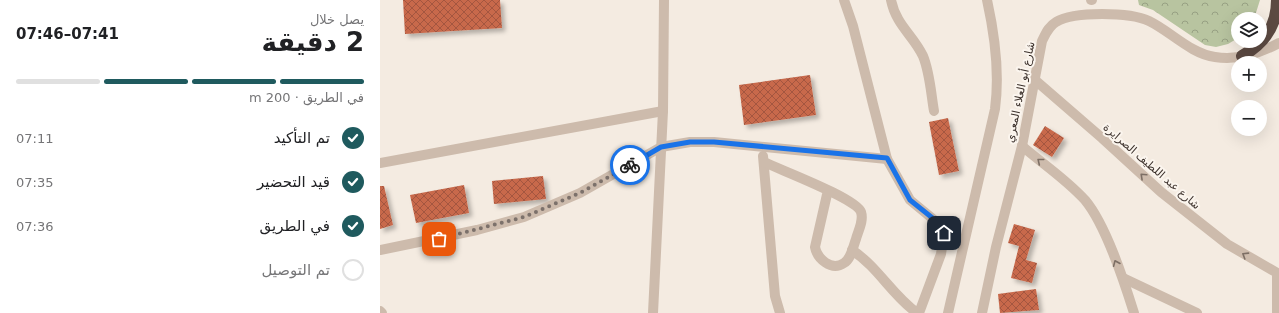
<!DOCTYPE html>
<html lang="ar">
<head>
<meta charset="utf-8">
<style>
  body { margin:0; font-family:"DejaVu Sans","Noto Sans Arabic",sans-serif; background:#f2f2f2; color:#202124; direction:rtl; height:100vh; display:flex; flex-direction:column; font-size:15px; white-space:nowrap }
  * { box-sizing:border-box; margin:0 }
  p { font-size:13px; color:#757577 }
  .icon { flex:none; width:22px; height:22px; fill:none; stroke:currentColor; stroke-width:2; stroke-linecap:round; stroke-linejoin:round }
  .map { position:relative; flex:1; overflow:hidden; direction:ltr }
  .drawer { display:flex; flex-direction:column; background:#fff; width:380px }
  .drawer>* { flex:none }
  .buttons { position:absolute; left:851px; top:12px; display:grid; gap:8px }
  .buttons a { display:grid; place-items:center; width:36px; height:36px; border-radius:50%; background:#fff; box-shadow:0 4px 16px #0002; font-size:20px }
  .pin { position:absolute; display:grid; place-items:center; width:34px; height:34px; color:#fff; margin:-17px; border-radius:8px; box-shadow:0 2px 6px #0006 }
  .courier { position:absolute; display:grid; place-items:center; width:40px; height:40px; margin:-20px; border:3px solid #1a73e8; border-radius:50%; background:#fff; color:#222; box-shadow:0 1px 5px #0007 }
  .head em { font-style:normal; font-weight:700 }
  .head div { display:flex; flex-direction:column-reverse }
  .head { display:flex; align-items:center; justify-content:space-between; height:68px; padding:0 16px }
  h1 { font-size:26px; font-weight:700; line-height:30px }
  .bar { display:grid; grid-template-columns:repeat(4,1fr); gap:6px 4px; align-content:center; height:48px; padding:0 16px }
  .bar i { height:5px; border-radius:3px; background:#e0e0e0 }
  .bar .selected { background:#1f5a5e }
  .bar p { grid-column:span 4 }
  ol { padding:0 16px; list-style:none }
  li { display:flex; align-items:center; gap:12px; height:44px }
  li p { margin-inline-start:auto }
  li .icon { padding:4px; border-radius:50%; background:#1f5a5e; color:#fff; stroke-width:4 }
  li:last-child { color:#757577 }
  li i { width:22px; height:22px; border:2px solid #e0e0e0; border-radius:50% }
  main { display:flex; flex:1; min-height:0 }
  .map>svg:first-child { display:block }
  .park { fill:url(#park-crowns) }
  .building { fill:url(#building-cross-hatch); filter:url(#shadow) }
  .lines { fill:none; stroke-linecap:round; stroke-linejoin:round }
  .minor { stroke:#cdbbac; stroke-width:10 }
  .highway { stroke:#5c4a42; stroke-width:12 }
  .oneway { stroke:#7d6f65 }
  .done { stroke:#7c716b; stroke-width:4; stroke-dasharray:0 7.2 }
  .route { stroke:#1a73e8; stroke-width:5 }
  .labels { text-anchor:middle; stroke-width:4; stroke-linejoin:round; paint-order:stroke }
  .street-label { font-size:11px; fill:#3b302b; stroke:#fbf5ee }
</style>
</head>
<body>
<main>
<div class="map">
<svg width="899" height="313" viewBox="0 0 899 313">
  <defs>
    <pattern id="park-crowns" width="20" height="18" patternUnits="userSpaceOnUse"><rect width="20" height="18" fill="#b8c4a0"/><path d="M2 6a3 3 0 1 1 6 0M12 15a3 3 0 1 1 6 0" fill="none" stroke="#97a083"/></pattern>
    <pattern id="building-cross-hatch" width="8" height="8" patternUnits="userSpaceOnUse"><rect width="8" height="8" fill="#c8694b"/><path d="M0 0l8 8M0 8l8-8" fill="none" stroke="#a4573f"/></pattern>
    <filter id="shadow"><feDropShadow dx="3.5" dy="3.5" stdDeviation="2" flood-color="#0004"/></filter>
  </defs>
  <rect width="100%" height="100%" fill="#f4ebe1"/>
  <!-- park -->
  <polygon class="park" points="758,0 880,0 874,19 858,19 858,38 848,44 836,47 825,45 773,10 759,5"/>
  <!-- building -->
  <g class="building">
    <polygon points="23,0 120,0 122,28 25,34"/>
    <polygon points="430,75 436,115 364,125 359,85"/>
    <polygon points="568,118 579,171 559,175 549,122"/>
    <polygon points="665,126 684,138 672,157 653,145"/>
    <polygon points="163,176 166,199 114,204 112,181"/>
    <polygon points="84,185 89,213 36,223 30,195"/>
    <polygon points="0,186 4,186 13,225 0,229"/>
    <polygon points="634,224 655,230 646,260 657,263 652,283 631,278 639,246 628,243"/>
    <polygon points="656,289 659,310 620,313 618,294"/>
  </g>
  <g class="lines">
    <!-- minor -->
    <g class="minor">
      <polyline points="464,0 473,26 507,159 530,200 559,224 564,233 561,254 539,313"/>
      <path d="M511,0c5,25 22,35 32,56 7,17 8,38 11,55"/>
      <polyline points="711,0 712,0"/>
      <polyline points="655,80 722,138 781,192 847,244 899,274"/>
      <path d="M642,146c21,18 45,34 63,54 21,25 39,81 49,113"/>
      <polyline points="383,156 395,296 400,313"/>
      <path d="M384,162c16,8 92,36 97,50 3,9 -3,19 -5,27 -3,8 -5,20 -12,24 -13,9 -27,-5 -29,-16l13,-57"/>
      <polyline points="0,163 283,111"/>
      <polyline points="0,250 97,230 144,217 200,193 281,147 310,142 334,142 507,159"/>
      <path d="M472,250c27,18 39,44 65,63"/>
      <polyline points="743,278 817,313"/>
      <polyline points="0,311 2,313"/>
      <polyline points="273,313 283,111 284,0"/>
      <path d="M568,313l47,-204c5,-37 0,-73 -8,-109"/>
      <path d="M602,313l14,-66 26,-101 20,-105c4,-8 7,-15 14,-19 18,-11 74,-10 93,-1 21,10 42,33 66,36 22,4 45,-4 64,-14"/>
      <polyline points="897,313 897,274"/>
    </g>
    <!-- highway -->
    <path class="highway" d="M862,56c23,-13 35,-30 35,-56"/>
  </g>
  <!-- one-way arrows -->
  <defs><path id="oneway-chevron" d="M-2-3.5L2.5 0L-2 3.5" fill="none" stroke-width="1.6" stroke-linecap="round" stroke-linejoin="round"/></defs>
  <g class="oneway">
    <use href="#oneway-chevron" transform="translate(660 161) rotate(-141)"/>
    <use href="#oneway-chevron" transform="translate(763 176) rotate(-137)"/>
    <use href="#oneway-chevron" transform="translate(865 255) rotate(-148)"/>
    <use href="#oneway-chevron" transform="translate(736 263) rotate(-113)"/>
  </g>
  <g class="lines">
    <!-- done -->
    <polyline class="done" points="59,239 144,217 200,193 250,165"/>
    <!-- route -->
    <polyline class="route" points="250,165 281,147 310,142 334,142 507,158 530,200 560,224 564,233"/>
  </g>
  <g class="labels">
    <!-- street labels -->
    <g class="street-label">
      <text transform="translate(640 92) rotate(-78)" y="4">شارع أبو العلاء المعري</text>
      <text transform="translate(772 166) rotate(41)" y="4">شارع عبد اللطيف الصرايرة</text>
    </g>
  </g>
</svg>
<div class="buttons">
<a><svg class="icon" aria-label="layers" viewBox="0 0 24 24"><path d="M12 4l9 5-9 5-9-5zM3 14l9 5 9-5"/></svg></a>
<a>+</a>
<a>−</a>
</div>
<div class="pin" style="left:59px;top:239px;background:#ea580c"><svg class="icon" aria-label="bag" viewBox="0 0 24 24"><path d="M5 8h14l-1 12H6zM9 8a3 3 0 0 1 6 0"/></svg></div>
<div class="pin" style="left:564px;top:233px;background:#1f2937"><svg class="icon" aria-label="home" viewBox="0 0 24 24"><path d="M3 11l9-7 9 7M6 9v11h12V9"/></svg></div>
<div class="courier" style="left:250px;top:165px"><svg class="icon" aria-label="bike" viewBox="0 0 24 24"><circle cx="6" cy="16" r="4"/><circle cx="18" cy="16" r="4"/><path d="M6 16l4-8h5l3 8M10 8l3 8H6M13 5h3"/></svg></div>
</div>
<section class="drawer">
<div class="head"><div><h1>2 دقيقة</h1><p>يصل خلال</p></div><em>07:41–07:46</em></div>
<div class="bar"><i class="selected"></i><i class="selected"></i><i class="selected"></i><i></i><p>في الطريق · 200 m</p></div>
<ol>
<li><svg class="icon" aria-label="check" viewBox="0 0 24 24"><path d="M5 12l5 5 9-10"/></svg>تم التأكيد<p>07:11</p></li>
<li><svg class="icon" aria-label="check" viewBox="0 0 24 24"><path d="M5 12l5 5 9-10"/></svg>قيد التحضير<p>07:35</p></li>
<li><svg class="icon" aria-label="check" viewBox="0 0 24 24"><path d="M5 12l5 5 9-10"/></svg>في الطريق<p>07:36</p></li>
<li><i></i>تم التوصيل</li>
</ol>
</section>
</main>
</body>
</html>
